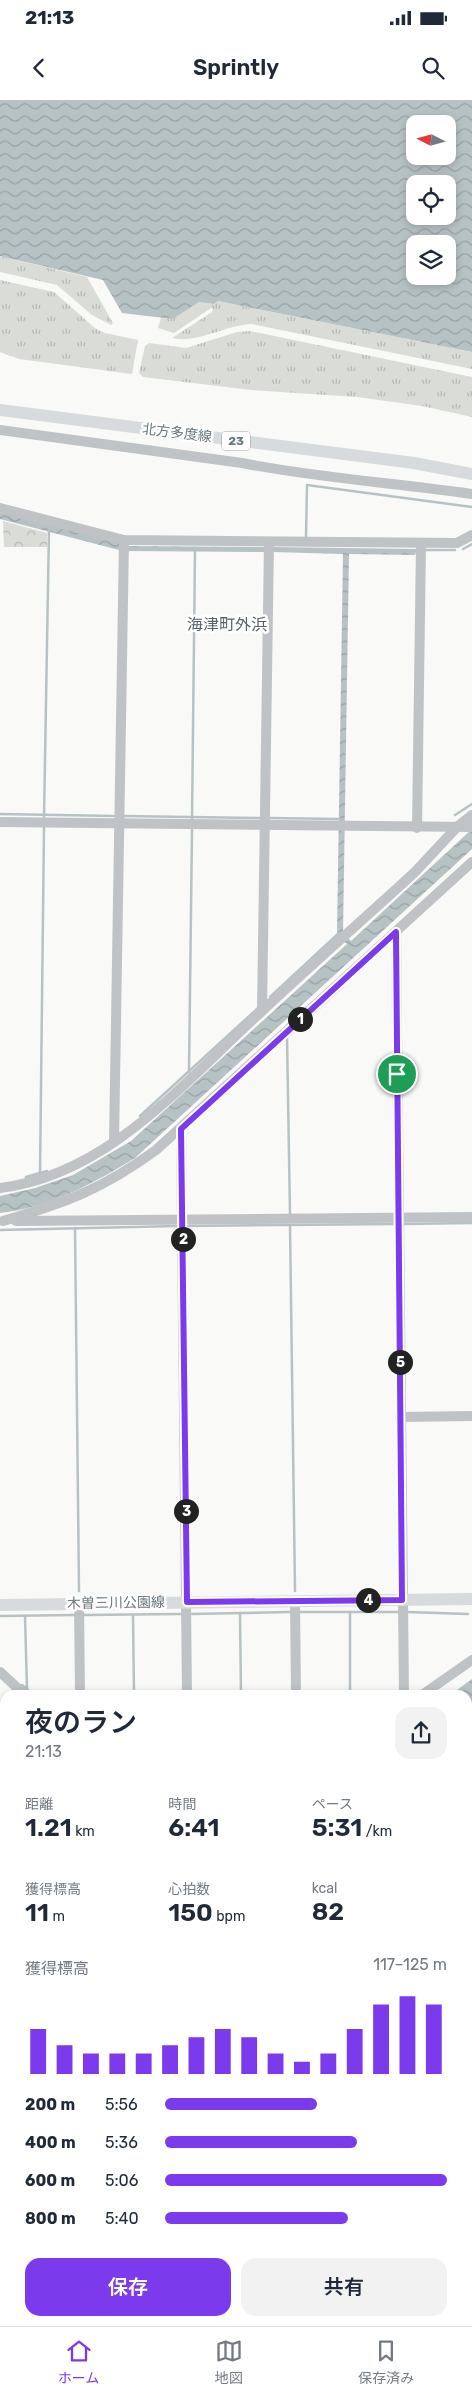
<!DOCTYPE html>
<html lang="ja">
<head>
<meta charset="utf-8">
<style>
	:root { --surface:#fff; --page:#f2f2f3; --text:#1f2937; --muted:#747a83; --line:#e0e1e3; --accent:#7c3aed }
	body { margin:0; font-family:Rubik,"Noto Sans JP",sans-serif; background:var(--page); color:var(--text); height:100vh; display:flex; flex-direction:column; font-size:19px; white-space:nowrap }
	* { box-sizing:border-box; margin:0 }
	p { font-size:16px; color:var(--muted) }
	.icon { flex:none; width:28px; height:28px; fill:none; stroke:currentColor; stroke-width:2; stroke-linecap:round; stroke-linejoin:round }
	.map { position:relative; flex:1; overflow:hidden }
	.sheet { position:absolute; left:0px; top:1590px; width:472px; height:636px; display:flex; flex-direction:column; background:var(--surface); border-radius:15px 15px 0 0; box-shadow:0 2px 8px #0003 }
	.sheet>* { flex:none }
	.needle { width:32px; rotate:276deg }
	.controls { position:absolute; left:406px; top:15px; display:grid; gap:10px }
	.controls a { display:grid; place-items:center; width:50px; height:50px; border-radius:10px; background:var(--surface); box-shadow:0 2px 8px #0003; font-size:25px }
	.pin { position:absolute; display:grid; place-items:center; width:42px; height:42px; color:#fff; margin:-21px; border:2px solid #fff; border-radius:50%; box-shadow:0 1px 5px #0007 }
	.km { position:absolute; width:25px; height:25px; margin:-12px; border-radius:50%; background:#222; color:#fff; font-size:14px; line-height:25px; text-align:center }
	.round { display:grid; place-items:center; flex:none; width:52px; height:52px; border-radius:15px; background:var(--page) }
	.headline { display:flex; align-items:center; justify-content:space-between; height:85px; padding:0 25px }
	h1 { font-size:28px; font-weight:600; line-height:38px }
	.metrics { display:grid; grid-template-columns:repeat(3,1fr); gap:8px; height:85px; padding:5px 25px }
	.metrics div { display:grid; align-content:center }
	.metrics b { font-size:25px; font-weight:600 }
	.metrics small { font-size:14px; font-weight:400 }
	.metrics p { font-size:14px }
	.chart { height:140px; padding:10px 25px }
	.chart p { display:flex; justify-content:space-between }
	.chart svg { width:100%; height:90px; margin-top:5px; stroke:var(--accent); stroke-width:6 }
	.primary-button { display:flex; gap:10px; margin-top:auto; padding:10px 25px }
	.primary-button a { flex:1; height:58px; border-radius:15px; background:var(--accent); color:#fff; font-size:20px; font-weight:600; line-height:58px; text-align:center }
	.primary-button a+a { background:var(--page); color:var(--text) }
	ul { padding:0 25px; list-style:none; font-size:16px }
	li { display:grid; grid-template-columns:80px 60px 1fr; align-items:center; height:38px }
	li i { height:12px; border-radius:6px; background:var(--accent) }
	.status { display:flex; justify-content:space-between; align-items:center; height:35px; padding:0 25px; background:var(--surface); direction:ltr }
	.status svg { height:14px; fill:currentColor }
	header { display:flex; justify-content:space-between; align-items:center; height:65px; padding:0 25px; background:var(--surface); font-size:22px; font-weight:600 }
	.tab-bar { display:flex; justify-content:space-around; align-items:center; height:70px; border-top:1px solid var(--line); background:var(--surface); font-size:14px; color:var(--muted) }
	.tab-bar a { display:grid; justify-items:center; gap:2px }
	.tab-bar .on { color:var(--accent) }
	.map>svg:first-child { display:block }
	.grass { fill:url(#grass-tufts) }
	.park { fill:url(#park-crowns) }
	.water { fill:url(#water-waves); fill-rule:evenodd }
	.lines { fill:none; stroke-linecap:round; stroke-linejoin:round }
	.stream { stroke:#b7c2c5; stroke-width:2.5 }
	.minor { stroke:#bfc3c6; stroke-width:10 }
	.major { stroke:#d7dbdd; stroke-width:12 }
	.route-casing { stroke:#fff; stroke-width:10 }
	.route { stroke:#7c3aed; stroke-width:6 }
	.labels { text-anchor:middle; dominant-baseline:central; stroke-width:5; stroke-linejoin:round; paint-order:stroke }
	.shield { fill:#fff; stroke:#95a0a5; stroke-width:1 }
	.shield-label { font-size:12px; font-weight:bold; fill:#67777e }
	.street-label { font-size:14px; fill:#67777e; stroke:#fff }
	.quarter-label { font-size:16px; fill:#59646a; stroke:#fff }
</style>
</head>
<body>
<div class="status"><b>21:13</b><svg viewBox="0 0 49 12"><path d="M0 12V9h3v3zM5 12V6h3v6zM10 12V3h3v9zM15 12V0h3v12zM26 1h20v11H26zM47 4h2v5h-2z"/></svg></div>
<header><svg class="icon" aria-label="back" viewBox="0 0 24 24"><path d="M15 5l-7 7 7 7"/></svg>Sprintly<svg class="icon" aria-label="search" viewBox="0 0 24 24"><circle cx="10" cy="10" r="6"/><path d="M15 15l6 6"/></svg></header>
<div class="map">
<svg width="472" height="2226" viewBox="0 0 472 2226">
	<defs>
		<pattern id="grass-tufts" width="24" height="20" patternUnits="userSpaceOnUse" patternTransform="scale(1.25)"><rect width="24" height="20" fill="#daddd7"/><path d="M3 7l-1-3M5 7V3M7 7l1-3M15 17l-1-3M17 17v-4M19 17l1-3" fill="none" stroke="#b5b8b4"/></pattern>
		<pattern id="park-crowns" width="20" height="18" patternUnits="userSpaceOnUse" patternTransform="scale(1.25)"><rect width="20" height="18" fill="#daddd7"/><path d="M2 6a3 3 0 1 1 6 0M12 15a3 3 0 1 1 6 0" fill="none" stroke="#b5b8b4"/></pattern>
		<pattern id="water-waves" width="16" height="10" patternUnits="userSpaceOnUse" patternTransform="scale(1.25)"><rect width="16" height="10" fill="#b7c2c5"/><path d="M0 5q4-4 8 0t8 0" fill="none" stroke="#99a2a5"/></pattern>
	</defs>
	<rect width="100%" height="100%" fill="#f9f9f7"/>
	<g class="grass">
		<polygon points="0,156 87,177 113,223 111,225 92,215 57,185 0,172"/>
		<polygon points="0,180 54,192 96,229 105,233 138,240 132,274 19,259 0,252"/>
		<path d="M218 201 472 252V269L251 224C225 225 198 244 172 238L212 212 213 209 211 208 174 233 158 228 161 218 173 219 199 202 214 204Z"/>
		<polygon points="250,231 472,277 472,317 422,306 357,297 251,290 143,277 139,273 145,246 149,243 186,248 237,232"/>
	</g>
	<polygon class="park" points="3,421 47,433 47,447 4,447"/>
	<g class="water">
		<path d="M0 0H472V252L218 201 214 204 199 202 173 219 122 213 103 180 0 156ZM415 24H448V56H415ZM415 84H448V116H415ZM415 144H448V176H415Z"/>
		<polygon points="0,411 119,443 119,450 0,419"/>
		<polygon points="127,446 265,447 266,452 125,451"/>
		<path d="M273 447 417 449 415 455 349 454 343 833 351 841 472 729V749L135 1058C94 1083 49 1108 0 1113V1096L35 1088 73 1075 131 1041 347 844 337 837V834L343 454 272 452Z"/>
		<polygon points="472,1579 472,1645 468,1652 468,1595 450,1595"/>
		<polygon points="0,1674 5,1691 5,1909 0,1899"/>
		<polygon points="468,2102 472,2104 472,2226 463,2221 468,2221"/>
	</g>
	<g class="lines">
		<g class="stream">
			<polyline points="306,437 307,385 472,407"/>
			<polyline points="463,449 472,444"/>
			<polyline points="425,450 455,450"/>
			<polyline points="0,714 114,716"/>
			<polyline points="455,715 472,704"/>
			<polyline points="123,716 261,718"/>
			<polyline points="44,718 49,429"/>
			<polyline points="269,718 340,719"/>
			<polyline points="192,720 195,450"/>
			<polyline points="270,897 339,833"/>
			<polyline points="189,972 192,730"/>
			<polyline points="140,1016 258,908"/>
			<polyline points="40,1074 44,728"/>
			<polyline points="26,1077 47,1071"/>
			<polyline points="290,1114 287,937 343,886"/>
			<polyline points="403,1124 472,1123"/>
			<polyline points="290,1125 295,1491"/>
			<polyline points="186,1126 395,1124"/>
			<polyline points="75,1128 79,1491"/>
			<polyline points="0,1130 178,1126"/>
			<polyline points="298,1512 398,1512"/>
			<polyline points="350,1512 350,1595"/>
			<polyline points="407,1512 468,1514"/>
			<polyline points="240,1513 241,1595"/>
			<polyline points="190,1514 290,1512"/>
			<polyline points="83,1515 181,1514"/>
			<polyline points="133,1515 134,1595"/>
			<polyline points="0,1516 74,1515"/>
			<polyline points="22,1585 27,1589 25,1516"/>
			<polyline points="27,1589 33,1595"/>
			<polyline points="468,1893 472,1893"/>
			<polyline points="0,1993 5,2007"/>
			<polyline points="468,2050 472,2052"/>
			<polyline points="0,2107 5,2105"/>
			<polyline points="247,2221 248,2226"/>
		</g>
		<g class="minor">
			<path d="M0 330 242 363C318 378 396 383 472 394"/>
			<polyline points="0,408 124,440 457,443 472,435"/>
			<polyline points="0,722 472,727"/>
			<polyline points="417,728 421,443"/>
			<polyline points="396,832 404,1595"/>
			<polyline points="262,911 269,443"/>
			<polyline points="181,1029 187,1595"/>
			<polyline points="114,1042 124,440"/>
			<path d="M0 1088C108 1075 184 982 260 913 311 865 364 819 415 772L457 727 472 715"/>
			<path d="M3 1121C65 1103 103 1089 156 1050L472 762"/>
			<polyline points="16,1121 472,1117"/>
			<polyline points="400,1317 472,1316"/>
			<polyline points="295,1501 296,1595"/>
			<polyline points="79,1504 80,1595"/>
			<polyline points="0,1572 25,1595"/>
			<polyline points="422,1595 472,1560"/>
			<polyline points="0,1648 5,1656"/>
			<polyline points="0,1758 5,1755"/>
			<polyline points="468,1900 472,1900"/>
			<polyline points="0,1921 5,1929"/>
			<polyline points="0,2112 5,2110"/>
			<polyline points="149,2221 151,2226"/>
			<polyline points="340,2221 342,2226"/>
			<polyline points="448,2221 456,2226"/>
		</g>
		<g class="major">
			<polyline points="0,310 414,363 472,374"/>
			<polyline points="0,1505 472,1499"/>
		</g>
	</g>
	<g class="lines">
		<defs>
			<polygon id="route" points="396,832 402,1500 187,1502 181,1029"/>
		</defs>
		<use href="#route" class="route-casing"/>
		<use href="#route" class="route"/>
	</g>
	<g class="labels">
		<rect class="shield" x="222" y="331.5" width="28" height="19" rx="4"/>
		<g class="shield-label">
			<text x="236" y="341">23</text>
		</g>
		<g class="street-label">
			<text transform="translate(177 333) rotate(7)">北方多度線</text>
			<text transform="translate(116 1503) rotate(-1)">木曽三川公園線</text>
		</g>
		<g class="quarter-label">
			<text x="227" y="524">海津町外浜</text>
		</g>
	</g>
</svg>
<div class="controls">
<a><svg class="needle" viewBox="-14 -14 28 28"><path d="M0-13l5 13h-10z" fill="#e53935"/><path d="M0 13l5-13h-10z" fill="#747a83"/></svg></a>
<a><svg class="icon" aria-label="locate" viewBox="0 0 24 24"><circle cx="12" cy="12" r="6"/><path d="M12 2v4M12 18v4M2 12h4M18 12h4"/></svg></a>
<a><svg class="icon" aria-label="layers" viewBox="0 0 24 24"><path d="M12 4l9 5-9 5-9-5zM3 14l9 5 9-5"/></svg></a>
</div>
<div class="pin" style="left:397px;top:974px;background:#1e9e55"><svg class="icon" aria-label="arrive" viewBox="0 0 24 24"><path d="M6 21V4h12l-3 4 3 4H6"/></svg></div>
<b class="km" style="left:300px;top:919px">1</b>
<b class="km" style="left:183px;top:1139px">2</b>
<b class="km" style="left:186px;top:1411px">3</b>
<b class="km" style="left:368px;top:1500px">4</b>
<b class="km" style="left:400px;top:1262px">5</b>
<section class="sheet">
<div class="headline"><div><h1>夜のラン</h1><p>21:13</p></div><a class="round"><svg class="icon" aria-label="share" viewBox="0 0 24 24"><path d="M12 15V3M7 8l5-5 5 5M5 13v7h14v-7"/></svg></a></div>
<div class="metrics">
<div><p>距離</p><b>1.21<small> km</small></b></div>
<div><p>時間</p><b>6:41</b></div>
<div><p>ペース</p><b>5:31<small> /km</small></b></div>
</div>
<div class="metrics">
<div><p>獲得標高</p><b>11<small> m</small></b></div>
<div><p>心拍数</p><b>150<small> bpm</small></b></div>
<div><p>kcal</p><b>82</b></div>
</div>
<div class="chart"><p><span>獲得標高</span>117–125 m</p>
<svg viewBox="0 0 160 44" preserveAspectRatio="none"><path d="M5 44V22M15 44V30M25 44V34M35 44V34M45 44V34M55 44V30M65 44V26M75 44V22M85 44V26M95 44V34M105 44V38M115 44V34M125 44V22M135 44V10M145 44V6M155 44V10"/></svg>
</div>
<ul>
<li><b>200 m</b>5:56<i style="width:54%"></i></li>
<li><b>400 m</b>5:36<i style="width:68%"></i></li>
<li><b>600 m</b>5:06<i style="width:100%"></i></li>
<li><b>800 m</b>5:40<i style="width:65%"></i></li>
</ul>
<div class="primary-button"><a>保存</a><a>共有</a></div>
</section>
</div>
<nav class="tab-bar">
<a class="on"><svg class="icon" aria-label="home" viewBox="0 0 24 24"><path d="M3 11l9-7 9 7M6 9v11h12V9"/></svg>ホーム</a>
<a><svg class="icon" aria-label="map" viewBox="0 0 24 24"><path d="M3 6l6-2 6 2 6-2v14l-6 2-6-2-6 2zM9 4v14M15 6v14"/></svg>地図</a>
<a><svg class="icon" aria-label="saved" viewBox="0 0 24 24"><path d="M7 4h10v16l-5-4-5 4z"/></svg>保存済み</a>
</nav>
</body>
</html>
